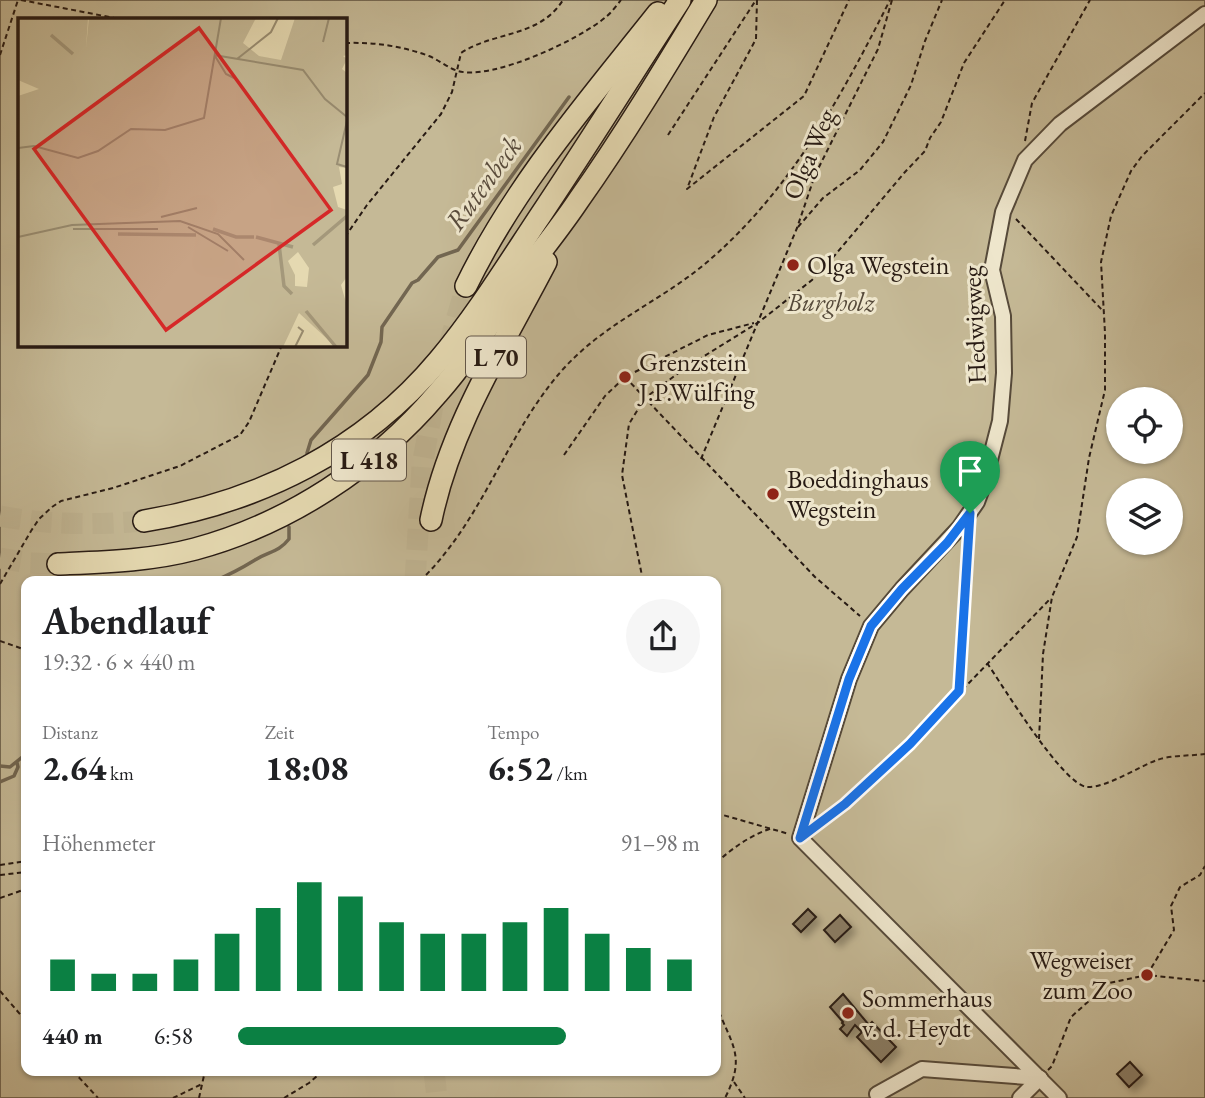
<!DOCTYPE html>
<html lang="de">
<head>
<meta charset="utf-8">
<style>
	:root { --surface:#fff; --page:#f6f6f6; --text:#202124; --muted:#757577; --accent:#0b8043 }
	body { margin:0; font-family:"EB Garamond",serif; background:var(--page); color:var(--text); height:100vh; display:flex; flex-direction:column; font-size:26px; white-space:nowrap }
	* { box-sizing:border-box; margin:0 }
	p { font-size:23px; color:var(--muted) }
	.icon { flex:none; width:38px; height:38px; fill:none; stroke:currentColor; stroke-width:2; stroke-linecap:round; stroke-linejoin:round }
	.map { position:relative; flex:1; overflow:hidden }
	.panel { position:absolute; left:21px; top:576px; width:700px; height:500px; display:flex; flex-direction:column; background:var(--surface); border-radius:14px; box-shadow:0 2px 5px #0004 }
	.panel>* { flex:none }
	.tools { position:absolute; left:1106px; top:387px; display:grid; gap:14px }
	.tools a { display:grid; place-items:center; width:77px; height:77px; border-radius:50%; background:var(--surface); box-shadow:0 2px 5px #0004; font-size:35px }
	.pin { position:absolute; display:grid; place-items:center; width:60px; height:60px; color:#fff; margin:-72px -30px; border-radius:50% 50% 50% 0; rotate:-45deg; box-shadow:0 0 7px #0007 }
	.pin .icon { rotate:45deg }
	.round { display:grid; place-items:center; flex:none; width:74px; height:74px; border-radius:37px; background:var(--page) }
	.headline { display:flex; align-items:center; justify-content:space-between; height:119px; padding:0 21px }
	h1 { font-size:38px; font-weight:700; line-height:52px }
	.figures { display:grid; grid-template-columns:repeat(3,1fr); gap:10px; height:119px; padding:7px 21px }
	.figures div { display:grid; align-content:center }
	.figures b { font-size:35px; font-weight:700 }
	.figures small { font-size:19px; font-weight:400 }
	.figures p { font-size:19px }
	.chart { height:196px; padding:14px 21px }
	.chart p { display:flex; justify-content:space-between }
	.chart svg { width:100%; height:126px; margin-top:7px; stroke:var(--accent); stroke-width:6 }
	ul { padding:0 21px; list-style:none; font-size:23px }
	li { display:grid; grid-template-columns:112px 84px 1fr; align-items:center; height:52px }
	li i { height:18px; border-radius:9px; background:var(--accent) }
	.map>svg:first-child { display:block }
	.green { fill:#c5b996; stroke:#766a54; stroke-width:2; fill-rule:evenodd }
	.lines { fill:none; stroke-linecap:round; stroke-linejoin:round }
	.stream { stroke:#726651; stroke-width:3.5 }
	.building { fill:#8a7d65; stroke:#271a13; stroke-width:2; filter:url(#shadow) }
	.highway-tunnel { stroke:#bfb391; stroke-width:21; stroke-dasharray:21 10; stroke-linecap:butt }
	.minor-casing { stroke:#564a3a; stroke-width:18 }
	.highway-casing { stroke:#271a13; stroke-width:24 }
	.path { stroke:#271a13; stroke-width:2; stroke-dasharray:5 3.5; stroke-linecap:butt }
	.minor { stroke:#eee6cc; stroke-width:14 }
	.highway { stroke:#e5d9b1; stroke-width:21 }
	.route-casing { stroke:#fff; stroke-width:14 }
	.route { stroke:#1a73e8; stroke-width:9 }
	.poi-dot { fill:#8f2418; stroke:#eee6cc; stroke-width:2.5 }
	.labels { text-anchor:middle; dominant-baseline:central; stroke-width:6; stroke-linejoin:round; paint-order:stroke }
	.shield { fill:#eee6cc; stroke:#63574a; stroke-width:2 }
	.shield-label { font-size:24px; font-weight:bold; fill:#271a13 }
	.street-label { font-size:26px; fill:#271a13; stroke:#eee6cc }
	.poi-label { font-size:26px; fill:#271a13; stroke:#eee6cc; text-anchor:start }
	.park-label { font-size:26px; font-style:italic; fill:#564a3a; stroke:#eee6cc }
	.water-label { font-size:28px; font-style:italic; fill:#594c3d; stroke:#eee6cc }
	.inset-river { fill:none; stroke:#a4987b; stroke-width:3.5 }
	.inset-road { fill:none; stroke:#998d72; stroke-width:2 }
	.view { fill:#d62828; fill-opacity:0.15; stroke:#d62828; stroke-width:3.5 }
	.inset-edge { fill:none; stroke:#271a13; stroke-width:3.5 }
</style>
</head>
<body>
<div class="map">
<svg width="1205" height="1098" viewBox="0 0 1205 1098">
	<defs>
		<filter id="shadow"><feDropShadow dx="5" dy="5" stdDeviation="3.5" flood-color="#0004"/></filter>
	</defs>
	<rect width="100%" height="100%" fill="#e5d9b1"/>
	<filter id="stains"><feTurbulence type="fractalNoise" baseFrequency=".00286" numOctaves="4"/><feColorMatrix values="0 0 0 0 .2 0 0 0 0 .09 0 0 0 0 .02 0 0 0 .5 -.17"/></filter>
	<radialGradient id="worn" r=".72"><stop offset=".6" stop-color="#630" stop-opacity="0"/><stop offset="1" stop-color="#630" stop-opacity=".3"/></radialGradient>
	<path class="green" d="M0 0H1205V1098H0ZM19 19H345V345H19ZM1118 399H1171V452H1118ZM1118 490H1171V542H1118ZM26 581H716V1071H26Z"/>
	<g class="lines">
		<g class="stream">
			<polyline points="307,453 311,440 368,375 381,342 382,327 412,283 418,280 438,257 458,250 569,97"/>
			<path d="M214 581C229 575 242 568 255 560 269 551 278 553 289 539V527"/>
			<polyline points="0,766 10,767 26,754"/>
			<polyline points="0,782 14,776 18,767 17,763"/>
		</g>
	</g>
	<g class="building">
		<polygon points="808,909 816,917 801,932 793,924"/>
		<polygon points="840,915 851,927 835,942 824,930"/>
		<polygon points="843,994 869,1025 862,1032 855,1025 847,1036 840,1029 844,1025 842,1023 843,1022 830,1007"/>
		<polygon points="872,1022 896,1047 881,1062 857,1037"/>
		<polygon points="1130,1062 1142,1075 1129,1087 1117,1074"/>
	</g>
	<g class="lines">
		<g class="highway-tunnel">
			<polyline points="448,348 466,286"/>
			<path d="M0 516C48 525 95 525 144 521"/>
			<polyline points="0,558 29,563 58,564"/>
			<polyline points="415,581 422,466 436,389"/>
			<polyline points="434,1071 437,1098"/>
		</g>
		<defs>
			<g id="minor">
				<polyline points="877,1094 922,1069 1040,1078"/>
				<polyline points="1020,1098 1040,1078"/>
				<polyline points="1059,1098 800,838 849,679 871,626 902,589 959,528 977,502 984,483 1000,421 1004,373 1003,316 992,270 1003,212 1025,160 1060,124 1205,14"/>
			</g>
			<g id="highway">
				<path d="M466 286C515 185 589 100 658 13"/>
				<path d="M431 520C450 427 503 345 546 262"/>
				<path d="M144 521C259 502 363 451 439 360 475 317 505 269 536 222 585 149 632 74 680 0"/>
				<path d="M58 564C104 562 150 561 195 549 288 524 375 467 437 394 469 358 494 317 521 278 540 252 560 228 578 201 624 136 665 68 706 0"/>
			</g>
		</defs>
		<use href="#minor" class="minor-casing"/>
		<use href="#highway" class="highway-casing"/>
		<g class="path">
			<polyline points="21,0 120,19"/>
			<polyline points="757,0 756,39 714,117 687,189 804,96 849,0"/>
			<path d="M345 43C374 42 402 46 429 56 439 60 448 68 458 71 492 81 581 39 607 16 612 12 617 5 621 0"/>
			<polyline points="0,55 18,0"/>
			<polyline points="668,135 756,0"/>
			<polyline points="1025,141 1032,103 1090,0"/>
			<polyline points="1016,219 1104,312"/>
			<polyline points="798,227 823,198 860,170 883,142 911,85 925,41 942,0"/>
			<path d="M345 237 367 205 441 114 452 92 461 53C494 31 539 38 563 0"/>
			<polyline points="625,377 815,577 860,616"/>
			<polyline points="564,455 605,396 625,377 708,335 754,323"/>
			<polyline points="701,459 797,228 815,175 878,49 892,0"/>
			<path d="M420 581C483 520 504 439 558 375 601 324 657 304 706 263 790 192 841 97 890 0"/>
			<polyline points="643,581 622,475 629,424 645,398 685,368 759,322 812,280 830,261 905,172 925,151 930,138 941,122 964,63 1005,0"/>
			<polyline points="0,584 31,531 39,519 52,507 61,501 113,488 180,466 240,435 249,422 282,345"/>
			<polyline points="0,641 26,650"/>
			<path d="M987 663C1003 686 1063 785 1087 787 1106 788 1138 767 1157 760 1171 755 1190 756 1205 754"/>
			<polyline points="959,689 968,538"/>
			<polyline points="1039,739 1043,654 1052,597 1077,537 1089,458 1105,390 1105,333 1101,262 1111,216 1131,171 1142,156 1205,93"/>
			<polyline points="716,813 789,834"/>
			<polyline points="820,823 845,804 910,744 1051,598"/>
			<path d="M716 863C734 847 749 836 772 828"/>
			<polyline points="0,865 26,861"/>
			<polyline points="716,874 717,863"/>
			<polyline points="0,875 26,872"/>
			<polyline points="0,898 26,889"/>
			<polyline points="1147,975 1174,930 1171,906 1180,887 1200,875 1205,866"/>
			<polyline points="0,991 26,1021"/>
			<path d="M716 1004C731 1045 747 1055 725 1098"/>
			<polyline points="1048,1070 1052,1066 1071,1017 1109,983 1147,975 1205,981"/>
			<polyline points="73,1071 98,1098"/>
			<polyline points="734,1082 745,1098"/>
			<polyline points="173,1098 202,1084"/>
			<polyline points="199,1098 205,1071"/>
			<polyline points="284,1098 309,1083 323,1071"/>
		</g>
		<use href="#minor" class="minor"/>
		<use href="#highway" class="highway"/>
	</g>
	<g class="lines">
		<defs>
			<polygon id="route" points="970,513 959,691 910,744 845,804 800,838 849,679 871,626 902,589 947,543"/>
		</defs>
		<use href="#route" class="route-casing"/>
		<use href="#route" class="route"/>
	</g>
	<g class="poi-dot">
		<circle cx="793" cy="265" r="7"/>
		<circle cx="625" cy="377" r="7"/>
		<circle cx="773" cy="494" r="7"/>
		<circle cx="1147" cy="975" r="7"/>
		<circle cx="848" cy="1013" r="7"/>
	</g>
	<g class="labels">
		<g class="shield">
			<rect x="466" y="336.5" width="60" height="41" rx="5"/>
			<rect x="332" y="439.5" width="74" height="41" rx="5"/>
		</g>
		<g class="shield-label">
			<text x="496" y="357">L 70</text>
			<text x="369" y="460">L 418</text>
		</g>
		<g class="street-label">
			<text transform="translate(809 154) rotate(-67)">Olga Weg</text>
			<text transform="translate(974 325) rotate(-93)">Hedwigweg</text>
		</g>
		<g class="poi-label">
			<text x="807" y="265">Olga Wegstein</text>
			<text x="639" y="362">Grenzstein<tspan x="639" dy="30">J.P.Wülfing</tspan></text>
			<text x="787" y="479">Boeddinghaus<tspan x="787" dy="30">Wegstein</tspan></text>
			<text x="1133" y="960" text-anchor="end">Wegweiser<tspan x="1133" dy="30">zum Zoo</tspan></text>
			<text x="862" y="998">Sommerhaus<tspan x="862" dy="30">v. d. Heydt</tspan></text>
		</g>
		<g class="park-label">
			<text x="831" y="302">Burgholz</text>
		</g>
		<g class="water-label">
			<text transform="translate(483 183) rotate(-54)">Rutenbeck</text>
		</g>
	</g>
	<g transform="translate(18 18)">
		<rect width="329" height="329" fill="#e5d9b1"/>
		<path d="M0 0H70L68 30 71 0H238L225 25 241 38 263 42 277 0H329V37L325 38 329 41 324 51 329 55V150L321 149 324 166 315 169 320 189 329 192 328 260 323 267 329 288V329H318L281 295 265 329H0V78L21 71 0 62ZM280 234 291 250 289 269 277 268V257L270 243Z" fill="#c5b996" fill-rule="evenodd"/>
		<path class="inset-river" d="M33 17 55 36M195 211 218 219H236M100 216 178 217M238 219 275 229M261 226 266 268 274 276M295 227 329 198M288 293 318 329"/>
		<path class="inset-road" d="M305 24 311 0M196 37 285 52 307 81 329 99M197 38 208 56 216 60M219 41 253 14 260 0M329 103 319 146 329 149M0 130 16 128 60 140 80 133 113 111 147 112 186 100 203 0M143 199 179 190M170 209 210 233M55 211H140M0 219 54 207 162 203 200 216 226 242M277 329 285 313 280 309"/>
		<path class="view" d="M181 10 313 192 148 312 16 131Z"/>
		<rect width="329" height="329" class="inset-edge"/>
	</g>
	<rect width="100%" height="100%" filter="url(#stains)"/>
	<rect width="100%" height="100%" fill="url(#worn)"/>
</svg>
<div class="tools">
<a><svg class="icon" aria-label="locate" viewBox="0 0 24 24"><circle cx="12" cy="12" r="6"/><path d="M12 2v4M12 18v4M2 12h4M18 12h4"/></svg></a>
<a><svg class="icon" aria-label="layers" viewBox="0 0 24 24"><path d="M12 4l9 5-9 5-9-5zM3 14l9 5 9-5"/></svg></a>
</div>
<div class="pin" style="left:970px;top:513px;background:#1e9e55"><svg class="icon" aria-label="arrive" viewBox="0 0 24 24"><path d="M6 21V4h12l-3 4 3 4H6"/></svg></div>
<section class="panel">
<div class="headline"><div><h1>Abendlauf</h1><p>19:32 · 6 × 440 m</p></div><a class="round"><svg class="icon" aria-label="share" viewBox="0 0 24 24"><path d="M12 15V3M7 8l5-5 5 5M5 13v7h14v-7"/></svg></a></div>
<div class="figures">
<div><p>Distanz</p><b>2.64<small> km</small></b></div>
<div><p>Zeit</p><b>18:08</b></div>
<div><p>Tempo</p><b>6:52<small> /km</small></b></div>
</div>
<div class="chart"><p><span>Höhenmeter</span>91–98 m</p>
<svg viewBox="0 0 160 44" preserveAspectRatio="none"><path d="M5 44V33M15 44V38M25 44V38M35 44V33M45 44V24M55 44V15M65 44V6M75 44V11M85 44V20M95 44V24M105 44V24M115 44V20M125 44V15M135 44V24M145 44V29M155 44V33"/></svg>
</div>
<ul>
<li><b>440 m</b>6:58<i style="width:71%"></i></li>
</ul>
</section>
</div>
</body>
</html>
